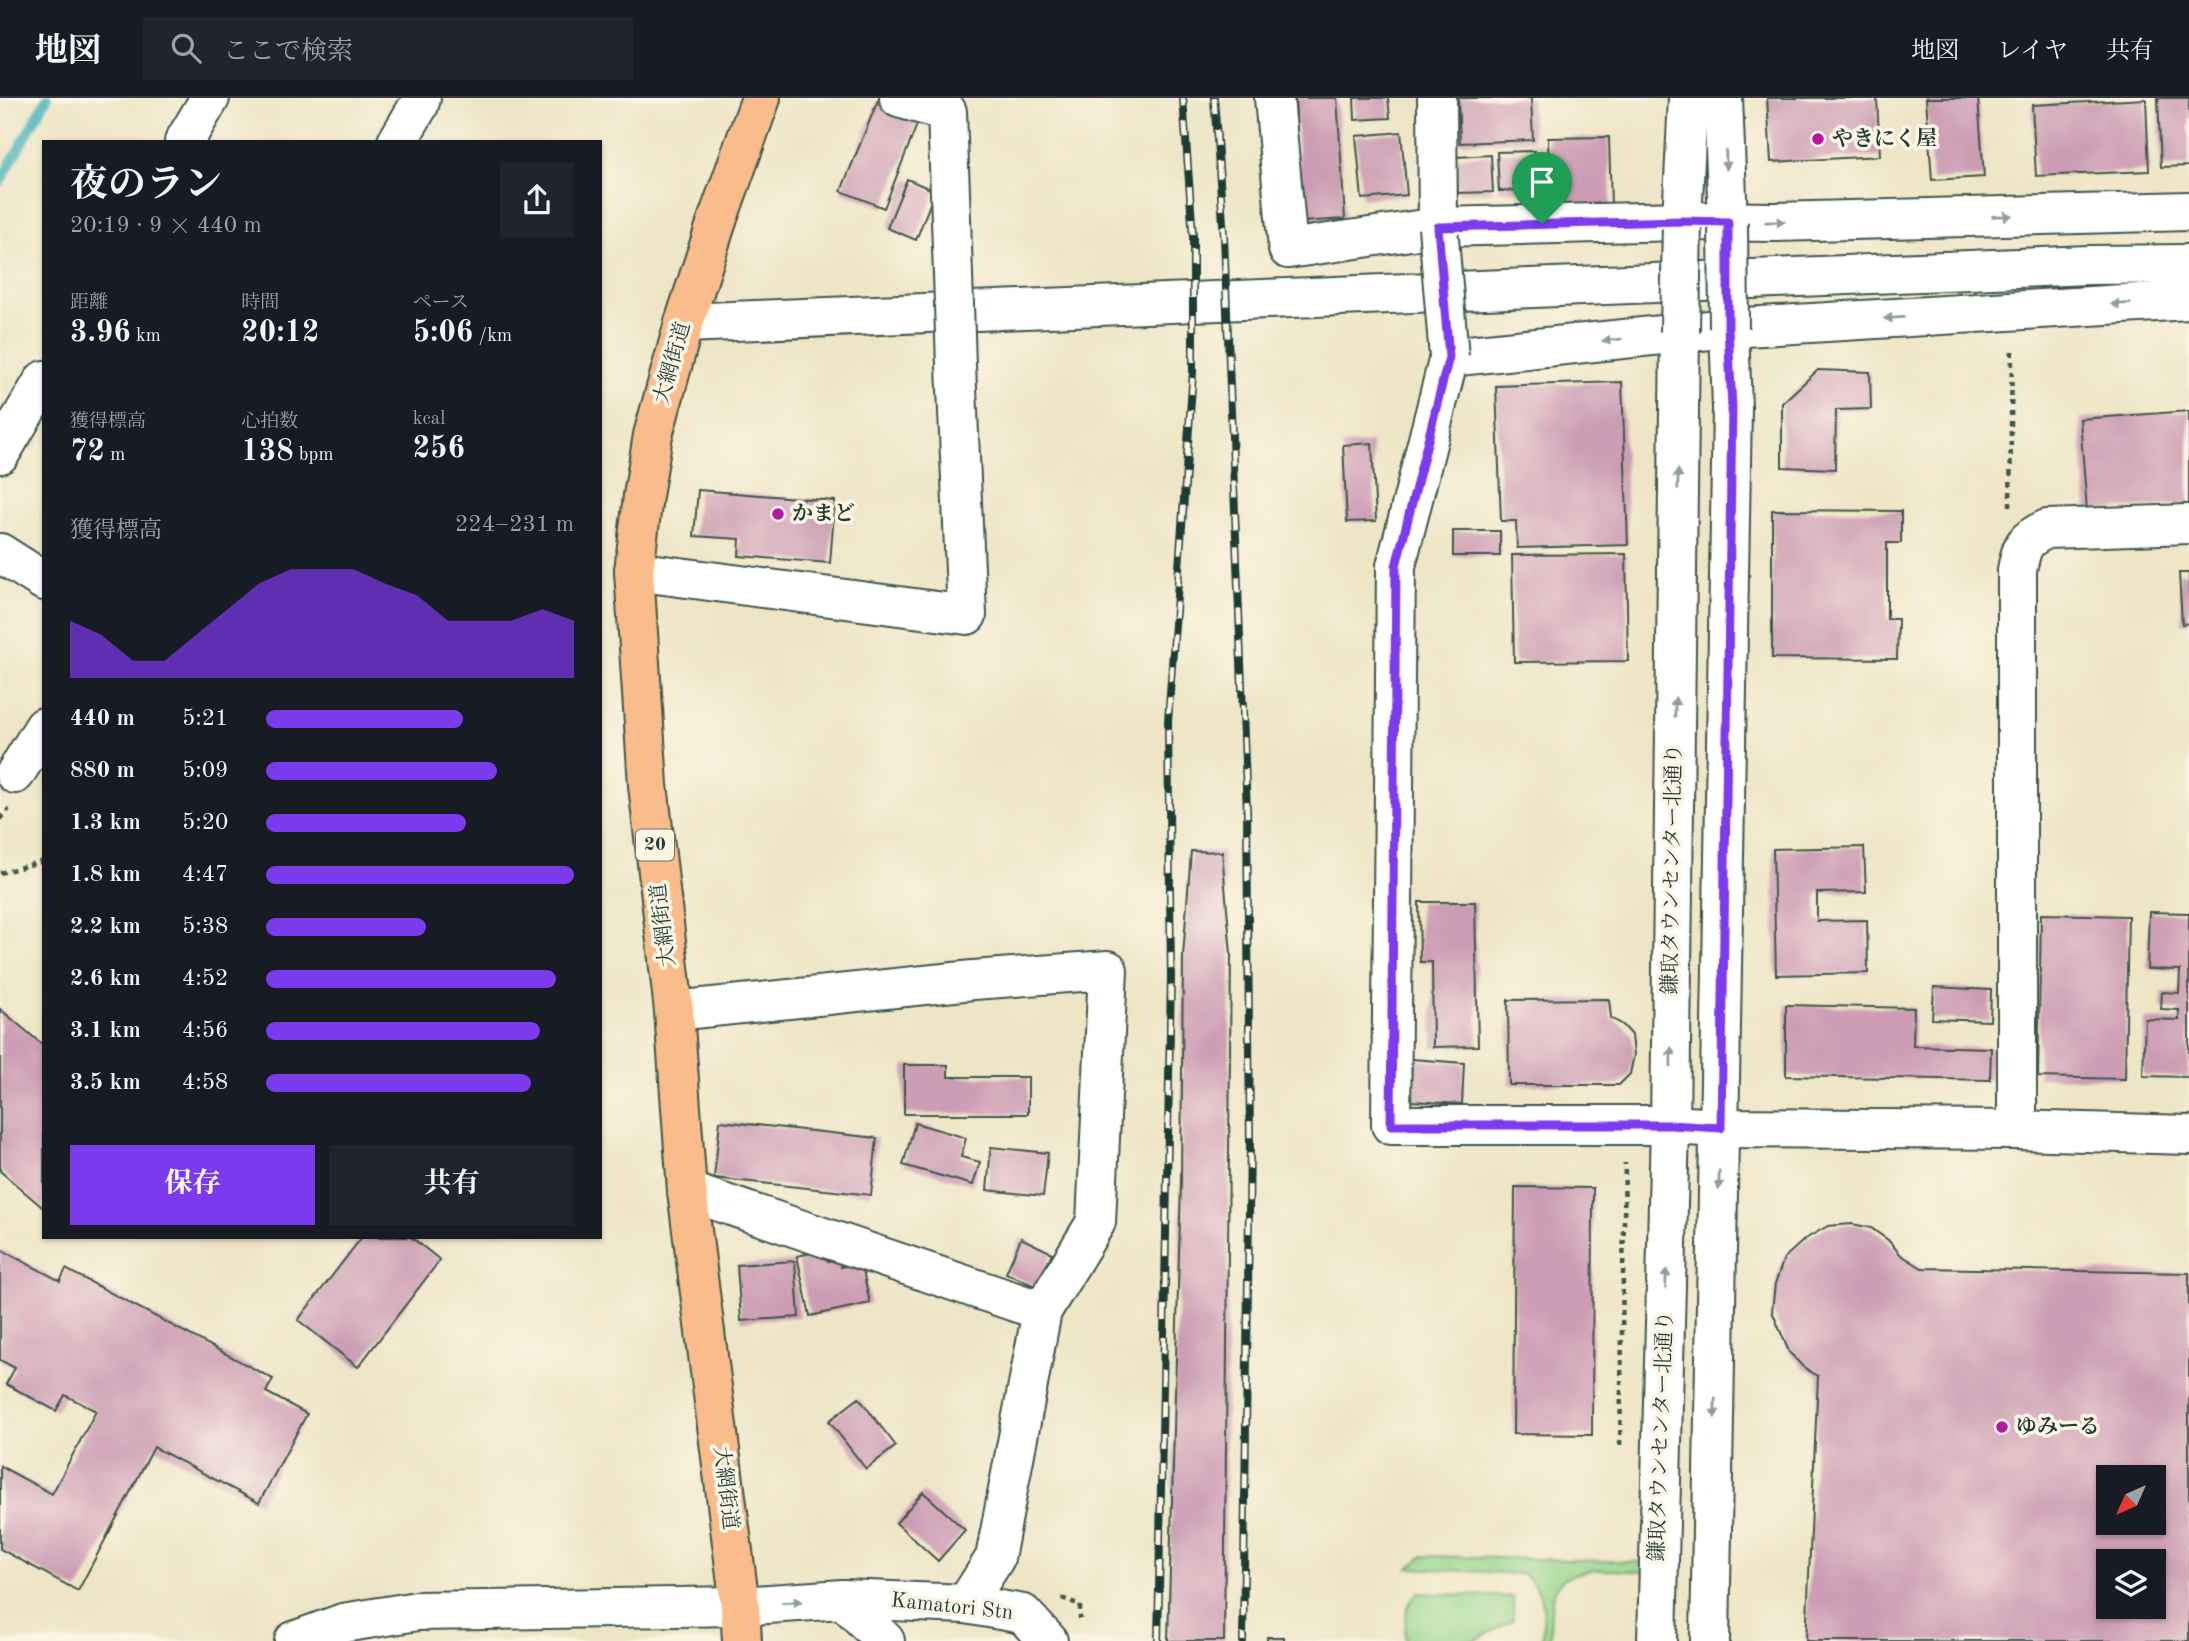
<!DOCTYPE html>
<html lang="ja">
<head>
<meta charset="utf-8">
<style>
	:root { --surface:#171b24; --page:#20242c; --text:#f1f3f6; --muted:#9ea1a6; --line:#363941; --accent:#7c3aed }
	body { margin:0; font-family:"Old Standard TT","Noto Serif JP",serif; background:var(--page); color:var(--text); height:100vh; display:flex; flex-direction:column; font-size:26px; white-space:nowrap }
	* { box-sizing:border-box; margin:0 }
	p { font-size:23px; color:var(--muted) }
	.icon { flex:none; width:38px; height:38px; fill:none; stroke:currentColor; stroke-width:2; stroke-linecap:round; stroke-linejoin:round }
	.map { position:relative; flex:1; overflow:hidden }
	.drawer { position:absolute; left:42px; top:42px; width:560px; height:1099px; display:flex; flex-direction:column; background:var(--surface); border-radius:0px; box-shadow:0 2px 5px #0004 }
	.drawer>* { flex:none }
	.needle { width:46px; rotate:225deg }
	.buttons { position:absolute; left:2096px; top:1367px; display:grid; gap:14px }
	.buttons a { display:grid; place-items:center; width:70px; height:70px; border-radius:0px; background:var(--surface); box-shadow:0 2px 5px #0004; font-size:35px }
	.pin { position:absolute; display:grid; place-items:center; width:60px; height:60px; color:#fff; margin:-72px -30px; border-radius:50% 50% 50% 0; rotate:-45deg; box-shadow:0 0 7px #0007 }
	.pin .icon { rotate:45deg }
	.round { display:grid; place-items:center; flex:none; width:74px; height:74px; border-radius:0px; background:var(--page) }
	.head { display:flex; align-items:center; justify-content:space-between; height:119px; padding:0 28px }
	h1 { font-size:38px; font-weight:700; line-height:52px }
	.stats { display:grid; grid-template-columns:repeat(3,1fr); gap:10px; height:119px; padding:7px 28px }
	.stats div { display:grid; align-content:center }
	.stats b { font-size:30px; font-weight:700 }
	.stats small { font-size:19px; font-weight:400 }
	.stats p { font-size:19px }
	.chart { height:196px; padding:14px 28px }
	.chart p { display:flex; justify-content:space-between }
	.chart svg { width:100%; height:126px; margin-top:7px; fill:var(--accent); opacity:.7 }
	.action { display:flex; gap:14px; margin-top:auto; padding:14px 28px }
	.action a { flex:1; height:80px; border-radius:0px; background:var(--accent); color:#fff; font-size:28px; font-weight:700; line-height:80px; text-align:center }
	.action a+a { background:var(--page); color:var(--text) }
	ul { padding:0 28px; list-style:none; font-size:23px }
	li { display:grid; grid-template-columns:112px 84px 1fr; align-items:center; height:52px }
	li i { height:18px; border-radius:9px; background:var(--accent) }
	header { display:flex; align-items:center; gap:42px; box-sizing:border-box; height:98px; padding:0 35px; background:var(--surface); border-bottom:2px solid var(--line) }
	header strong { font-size:33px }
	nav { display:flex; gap:38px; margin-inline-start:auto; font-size:24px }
	.search { width:490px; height:63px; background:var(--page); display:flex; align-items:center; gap:18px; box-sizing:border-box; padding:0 24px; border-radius:0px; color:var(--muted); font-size:26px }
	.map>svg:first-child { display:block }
	.green { fill:#94d58c; stroke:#5a8960; stroke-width:2 }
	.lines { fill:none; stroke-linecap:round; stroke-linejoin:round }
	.stream { stroke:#44b4ba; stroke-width:10 }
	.building { fill:#cc9db4; fill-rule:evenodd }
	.minor-casing { stroke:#3e564a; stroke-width:42 }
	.major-casing { stroke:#3e564a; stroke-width:42 }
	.path { stroke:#3e564a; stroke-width:4.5; stroke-dasharray:5 5; stroke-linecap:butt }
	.minor { stroke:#fff; stroke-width:38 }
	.major { stroke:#f9bc8a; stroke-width:38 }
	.rail-casing { stroke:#1f3d34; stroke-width:8 }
	.rail { stroke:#fcf5e5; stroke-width:5; stroke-dasharray:16; stroke-linecap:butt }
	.minor-bridge-casing { stroke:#3e564a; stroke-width:42; stroke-linecap:butt }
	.minor-bridge { stroke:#fff; stroke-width:38 }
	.oneway { fill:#8f9e9a }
	.route-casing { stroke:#fff; stroke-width:14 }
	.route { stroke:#7c3aed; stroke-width:9 }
	.poi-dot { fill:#b5179e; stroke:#fcf5e5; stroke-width:2.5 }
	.labels { text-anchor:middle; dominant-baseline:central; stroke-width:7; stroke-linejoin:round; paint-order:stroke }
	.shield { fill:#fcf5e5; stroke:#617469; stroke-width:2 }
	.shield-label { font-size:19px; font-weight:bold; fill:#1f3d34 }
	.poi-label { font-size:21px; font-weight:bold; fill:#1f3d34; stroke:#fcf5e5; text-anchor:start }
	.street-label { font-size:21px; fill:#1f3d34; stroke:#fcf5e5 }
</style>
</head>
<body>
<header>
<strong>地図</strong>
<div class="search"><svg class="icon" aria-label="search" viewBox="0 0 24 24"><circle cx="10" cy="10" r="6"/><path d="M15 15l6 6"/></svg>ここで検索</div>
<nav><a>地図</a><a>レイヤ</a><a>共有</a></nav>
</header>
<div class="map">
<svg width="2189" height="1543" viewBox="0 0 2189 1543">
	<rect width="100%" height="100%" fill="#fcf5e5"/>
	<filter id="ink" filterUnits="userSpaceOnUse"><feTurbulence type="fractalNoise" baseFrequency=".0143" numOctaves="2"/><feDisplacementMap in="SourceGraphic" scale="14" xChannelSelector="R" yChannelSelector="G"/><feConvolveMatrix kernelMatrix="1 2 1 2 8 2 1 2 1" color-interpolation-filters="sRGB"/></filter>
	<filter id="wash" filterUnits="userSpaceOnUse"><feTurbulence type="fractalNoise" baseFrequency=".00686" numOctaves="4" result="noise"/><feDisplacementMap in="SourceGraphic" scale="28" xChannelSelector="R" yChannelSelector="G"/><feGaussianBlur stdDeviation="1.57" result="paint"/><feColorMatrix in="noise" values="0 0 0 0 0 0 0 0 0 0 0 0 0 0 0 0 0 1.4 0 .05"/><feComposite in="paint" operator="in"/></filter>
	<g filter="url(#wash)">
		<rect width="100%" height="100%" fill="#eee5c6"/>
		<g class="green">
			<path d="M1423 1458 1644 1464V1474C1618 1473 1566 1464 1554 1494 1549 1505 1551 1530 1550 1543H1542C1544 1513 1548 1498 1524 1476L1409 1470Z"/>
			<path d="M1418 1495 1513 1499V1522L1474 1543H1405C1406 1525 1403 1507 1418 1495Z"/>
		</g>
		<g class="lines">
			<polyline class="stream" points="0,84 47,0"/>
		</g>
		<g id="blocks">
			<g class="building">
				<polygon points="1295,0 1337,0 1345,121 1302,124"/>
				<polygon points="1354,0 1388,0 1390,20 1355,22"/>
				<polygon points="1458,0 1531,0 1533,42 1460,45"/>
				<polygon points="1767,0 1877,0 1880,58 1771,64"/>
				<polygon points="1926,0 1978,0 1984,79 1932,82"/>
				<polygon points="2158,0 2189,0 2189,68 2161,69"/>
				<polygon points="2146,1 2149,73 2036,78 2032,7"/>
				<polygon points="878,2 920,19 884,110 841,93"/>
				<polygon points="1401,34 1407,97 1362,101 1356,38"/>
				<polygon points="1609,39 1611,108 1550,110 1548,40"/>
				<polygon points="1535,53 1536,92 1499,93 1497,54"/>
				<polygon points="1491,57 1493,94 1458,95 1456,59"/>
				<polygon points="907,81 935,93 916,142 887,130"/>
				<polygon points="1818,272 1870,274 1871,311 1836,312 1835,371 1782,369 1782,305"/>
				<polygon points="1622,284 1628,447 1517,450 1516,423 1501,423 1496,288"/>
				<polygon points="2189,313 2189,406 2087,413 2080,321"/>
				<polygon points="1372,345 1376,423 1347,424 1343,347"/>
				<polygon points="698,392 835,403 830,465 739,458 740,441 694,438"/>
				<polygon points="1772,412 1901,413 1901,445 1887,445 1887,521 1898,521 1897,561 1772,560"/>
				<rect x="1453" y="433" width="47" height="25"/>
				<polygon points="1626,456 1628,563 1514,564 1512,457"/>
				<polygon points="2179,475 2189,475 2189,525 2182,526"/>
				<polygon points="1864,749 1866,794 1817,795 1817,823 1867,822 1868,875 1776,877 1773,751"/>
				<polygon points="1191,753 1222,754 1231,856 1224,1543 1168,1543 1181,1084 1183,858"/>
				<polygon points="1419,804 1475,804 1478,948 1433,949 1432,864 1420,864"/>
				<polygon points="2149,814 2189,815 2189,979 2143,978 2145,921 2179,922 2179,912 2161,911 2162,894 2179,895 2180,872 2147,871"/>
				<polygon points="2041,816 2128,818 2125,981 2038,979"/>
				<polygon points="1934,889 1991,892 1990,923 1932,921"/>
				<polygon points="1609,901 1611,920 1623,927 1632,937 1634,957 1630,976 1619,987 1509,987 1508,902"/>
				<polygon points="1786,907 1914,910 1913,948 1991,950 1990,982 1786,978"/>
				<polygon points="0,911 44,948 44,1107 42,1109 0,1073"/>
				<polygon points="1412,961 1464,965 1462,1006 1410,1003"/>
				<polygon points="904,967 948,967 948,979 1028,979 1028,1016 904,1016"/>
				<polygon points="720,1023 877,1040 871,1097 714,1080"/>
				<polygon points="915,1025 966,1040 961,1059 980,1064 973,1087 903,1067"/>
				<polygon points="991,1049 1048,1055 1043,1098 987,1092"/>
				<polygon points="1515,1089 1593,1090 1592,1337 1513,1336"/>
				<path d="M1852 1126 1871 1130 1888 1142 1901 1157 1922 1170 2189 1175V1543H1806L1818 1278 1803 1269 1789 1254 1772 1213 1775 1186 1784 1160 1805 1141 1828 1128ZM2109 1379H2154V1424H2109ZM2109 1463H2154V1508H2109Z"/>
				<polygon points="362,1139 411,1139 440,1162 358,1269 298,1222"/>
				<polygon points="1021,1140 1052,1155 1037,1189 1006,1175"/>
				<polygon points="0,1151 60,1183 66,1171 273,1281 266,1294 307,1316 259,1405 154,1349 78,1493 0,1451 0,1368 52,1396 96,1313 65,1297 56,1313 6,1286 15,1270 0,1262"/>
				<polygon points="826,1152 828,1163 839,1161 841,1169 861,1164 870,1205 810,1218 797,1158"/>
				<polygon points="795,1163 799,1219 741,1223 737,1167"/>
				<polygon points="859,1300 896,1348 866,1371 829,1323"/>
				<polygon points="923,1394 965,1432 938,1463 896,1425"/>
				<rect x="1267" y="1539" width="17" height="4"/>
			</g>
		</g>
	</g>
	<g filter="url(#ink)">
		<use href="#blocks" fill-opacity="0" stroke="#3e564a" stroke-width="2"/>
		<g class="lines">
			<defs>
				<g id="minor">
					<polyline points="899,0 947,14 953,176"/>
					<polyline points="1274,0 1288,151 1438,129 1682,123 1775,124 2189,113"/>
					<polyline points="1437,0 1438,129"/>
					<polyline points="1723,0 1728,124"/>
					<polyline points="184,44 210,0"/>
					<polyline points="397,44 419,7 421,0"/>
					<polyline points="1682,123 1688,0"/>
					<polyline points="2189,202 1729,230 1449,259 1396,468 1391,1027 1670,1027 1721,1030 2017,1032 2189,1037"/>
					<polyline points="684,225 2088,167 2189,166"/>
					<polyline points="0,356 44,282"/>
					<polyline points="0,455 44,483"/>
					<polyline points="634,473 967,517 956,268"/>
					<polyline points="15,676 44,629"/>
					<polyline points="674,913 973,882 1108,872 1096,1124 1042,1213 995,1460 966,1506"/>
					<path d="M2017 1032V472C2022 447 2024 441 2047 431L2189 426"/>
					<polyline points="687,1093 1042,1213"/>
					<polyline points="843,1501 885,1543"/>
					<polyline points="294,1543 343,1525 417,1513 740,1508 843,1501 966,1506 1023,1516 1048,1543"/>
					<polyline points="1657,1543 1670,1027 1680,234"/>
					<polyline points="1710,1543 1732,310 1729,230"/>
				</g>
				<polyline id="major" points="742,1543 740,1508 687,1093 674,913 648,687 634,473 643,398 653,337 684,225 718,120 761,0"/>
			</defs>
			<use href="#minor" class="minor-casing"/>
			<use href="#major" class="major-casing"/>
			<g class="path">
				<polyline points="2010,408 2012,249"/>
				<polyline points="0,721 9,711"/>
				<polyline points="0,775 44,763"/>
				<polyline points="1620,1347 1625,1065"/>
				<polyline points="1062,1500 1080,1507 1080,1521"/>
			</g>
			<use href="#minor" class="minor"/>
			<use href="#major" class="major"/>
			<defs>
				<g id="rail">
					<polyline points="1214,0 1224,139 1247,714 1250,1044 1243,1543"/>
					<polyline points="1158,1543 1171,879 1168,624 1193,274 1193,139 1183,0"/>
				</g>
			</defs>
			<use href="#rail" class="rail-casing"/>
			<use href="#rail" class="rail"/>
			<defs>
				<g id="minor-bridge">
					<polyline points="1728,124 1729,230"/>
					<polyline points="1438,129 1449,259"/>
					<polyline points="953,176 956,268"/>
					<polyline points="1680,234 1682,123"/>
				</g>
			</defs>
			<use href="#minor-bridge" class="minor-bridge-casing"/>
			<use href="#minor-bridge" class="minor-bridge"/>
		</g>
		<defs><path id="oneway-solid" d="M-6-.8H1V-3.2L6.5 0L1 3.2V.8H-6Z" transform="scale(1.75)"/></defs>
		<g class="oneway">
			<use href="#oneway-solid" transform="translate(1726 62) rotate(88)"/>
			<use href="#oneway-solid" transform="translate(2002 118) rotate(-2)"/>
			<use href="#oneway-solid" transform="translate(1775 124) rotate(-1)"/>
			<use href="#oneway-solid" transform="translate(2121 206) rotate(177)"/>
			<use href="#oneway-solid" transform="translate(1894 220) rotate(177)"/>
			<use href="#oneway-solid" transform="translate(1612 242) rotate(174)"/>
			<use href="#oneway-solid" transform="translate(1678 381) rotate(-89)"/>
			<use href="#oneway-solid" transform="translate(1675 609) rotate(-89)"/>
			<use href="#oneway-solid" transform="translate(1671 959) rotate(-89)"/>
			<use href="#oneway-solid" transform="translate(1719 1082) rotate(91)"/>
			<use href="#oneway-solid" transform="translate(1666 1181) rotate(-88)"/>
			<use href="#oneway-solid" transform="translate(1715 1310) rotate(91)"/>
			<use href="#oneway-solid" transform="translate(792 1504) rotate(-4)"/>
		</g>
	</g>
	<g class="lines" filter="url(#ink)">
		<defs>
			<polygon id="route" points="1682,123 1728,124 1728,230 1732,310 1721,1030 1670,1027 1391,1027 1396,468 1449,259 1438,129"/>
		</defs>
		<use href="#route" class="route-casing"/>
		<use href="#route" class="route"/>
	</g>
	<g class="poi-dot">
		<circle cx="1818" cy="41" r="7"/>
		<circle cx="778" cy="416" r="7"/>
		<circle cx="2002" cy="1329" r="7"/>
	</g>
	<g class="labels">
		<rect class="shield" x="636" y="731.5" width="38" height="31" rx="5"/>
		<g class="shield-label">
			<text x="655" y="747">20</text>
		</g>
		<g class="poi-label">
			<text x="1832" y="41">やきにく屋</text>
			<text x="792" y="416">かまど</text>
			<text x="2016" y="1329">ゆみーる</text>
		</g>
		<g class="street-label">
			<text transform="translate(673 265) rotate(-74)">大網街道</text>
			<text transform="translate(1673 771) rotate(-89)">鎌取タウンセンター北通り</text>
			<text transform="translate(664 827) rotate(-97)">大網街道</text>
			<text transform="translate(1662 1338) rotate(-88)">鎌取タウンセンター北通り</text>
			<text transform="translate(725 1390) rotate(83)">大網街道</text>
			<text transform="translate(952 1509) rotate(6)">Kamatori Stn</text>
		</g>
	</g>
</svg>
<div class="buttons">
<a><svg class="needle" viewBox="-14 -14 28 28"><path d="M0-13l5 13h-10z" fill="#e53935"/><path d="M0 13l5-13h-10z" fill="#9ea1a6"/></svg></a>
<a><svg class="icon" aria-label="layers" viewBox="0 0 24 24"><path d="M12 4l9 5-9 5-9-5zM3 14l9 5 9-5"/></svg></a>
</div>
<div class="pin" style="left:1542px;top:126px;background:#1e9e55"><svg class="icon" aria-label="arrive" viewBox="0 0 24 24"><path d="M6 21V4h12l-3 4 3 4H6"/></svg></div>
<section class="drawer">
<div class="head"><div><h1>夜のラン</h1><p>20:19 · 9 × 440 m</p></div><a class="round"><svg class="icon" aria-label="share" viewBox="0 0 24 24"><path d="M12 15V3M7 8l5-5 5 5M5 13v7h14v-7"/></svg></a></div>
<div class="stats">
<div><p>距離</p><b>3.96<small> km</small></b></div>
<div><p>時間</p><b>20:12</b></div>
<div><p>ペース</p><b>5:06<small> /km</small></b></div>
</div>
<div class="stats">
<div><p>獲得標高</p><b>72<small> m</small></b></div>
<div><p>心拍数</p><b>138<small> bpm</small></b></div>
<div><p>kcal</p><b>256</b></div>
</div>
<div class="chart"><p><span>獲得標高</span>224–231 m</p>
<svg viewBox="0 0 160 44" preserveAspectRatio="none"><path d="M0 44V24L10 29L20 38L30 38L40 29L50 20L60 11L70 6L80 6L90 6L100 11L110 15L120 24L130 24L140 24L150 20L160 24V44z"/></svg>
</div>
<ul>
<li><b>440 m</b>5:21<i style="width:64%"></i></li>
<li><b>880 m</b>5:09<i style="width:75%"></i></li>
<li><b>1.3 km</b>5:20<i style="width:65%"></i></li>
<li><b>1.8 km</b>4:47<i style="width:100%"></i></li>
<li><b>2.2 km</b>5:38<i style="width:52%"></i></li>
<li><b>2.6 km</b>4:52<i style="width:94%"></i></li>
<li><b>3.1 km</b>4:56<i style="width:89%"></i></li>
<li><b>3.5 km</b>4:58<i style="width:86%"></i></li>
</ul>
<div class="action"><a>保存</a><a>共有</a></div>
</section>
</div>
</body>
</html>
